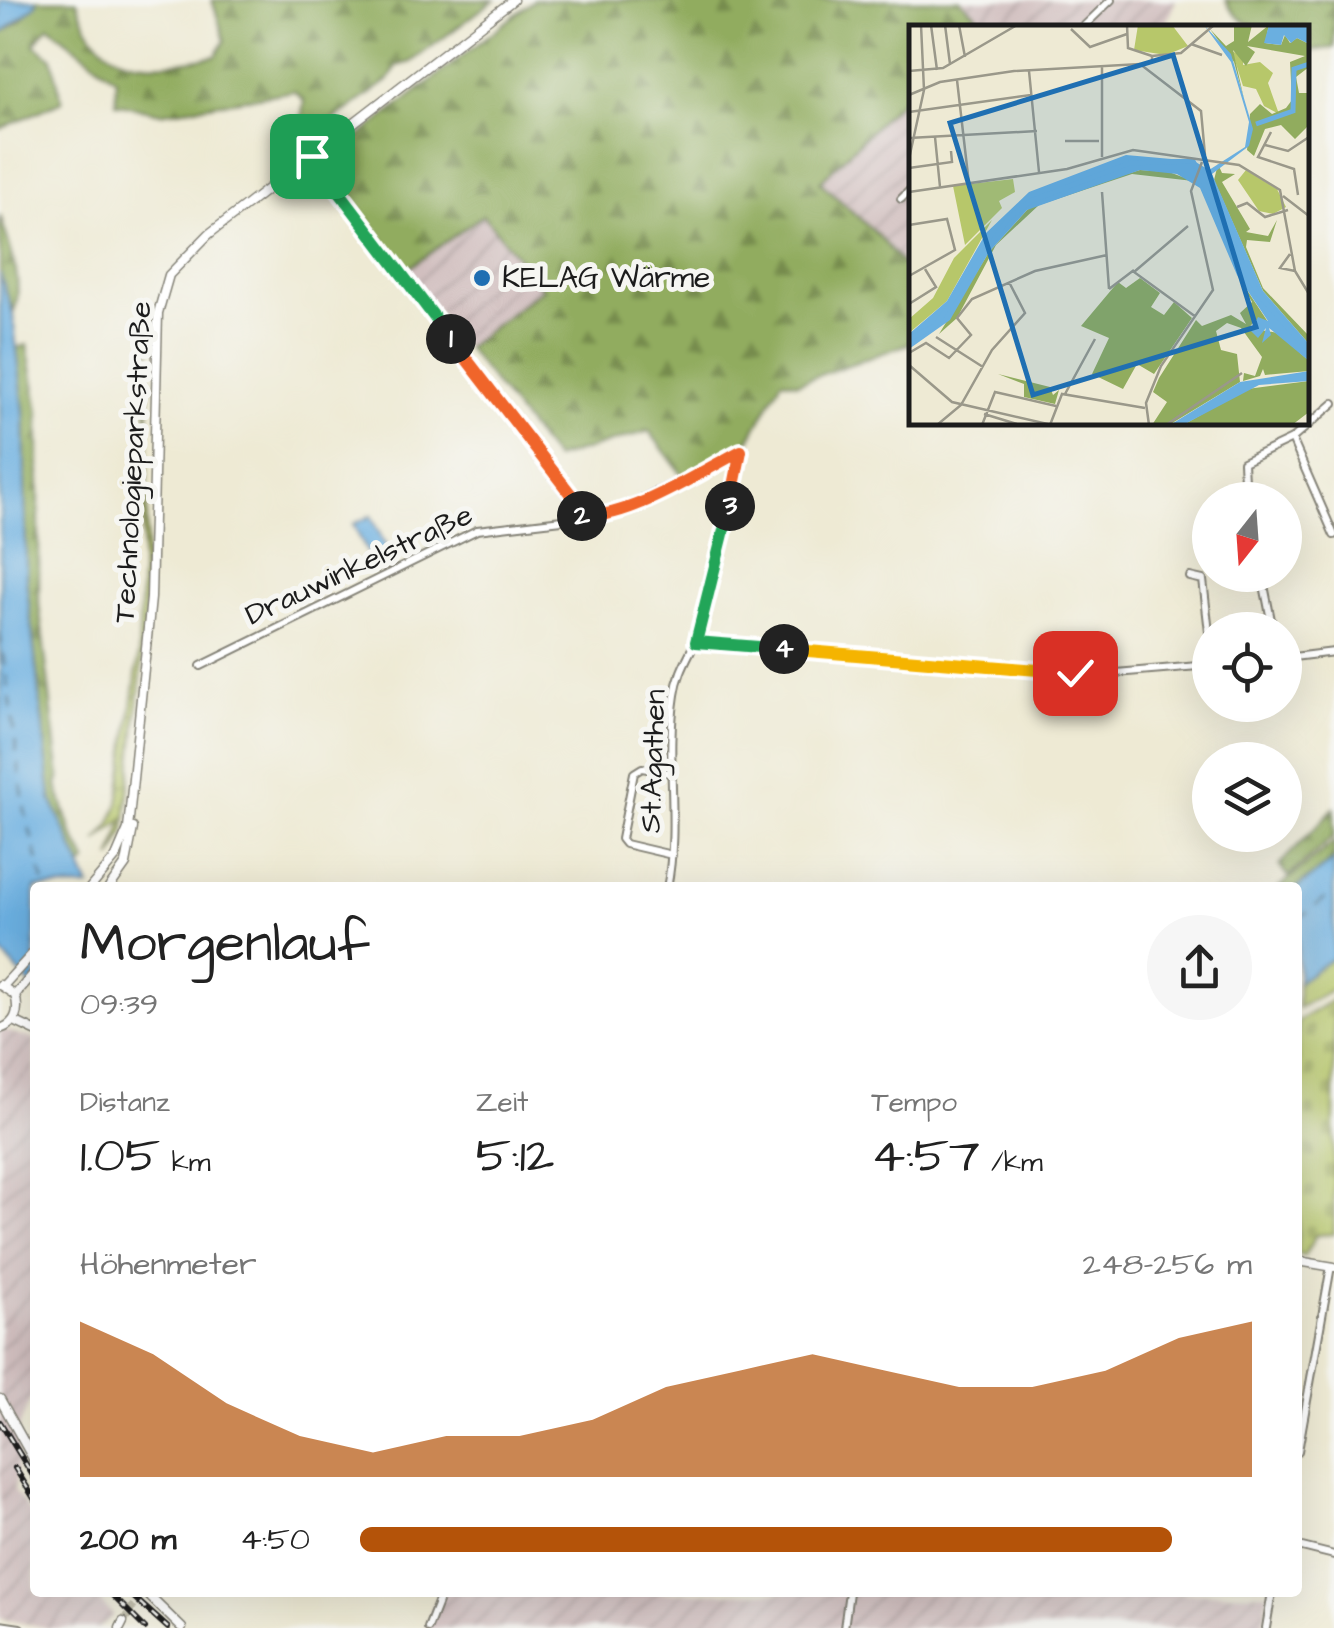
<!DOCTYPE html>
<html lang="de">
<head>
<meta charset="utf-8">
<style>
	:root { --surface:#fff; --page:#f6f6f6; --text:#222; --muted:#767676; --accent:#b45309 }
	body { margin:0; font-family:"Architects Daughter",sans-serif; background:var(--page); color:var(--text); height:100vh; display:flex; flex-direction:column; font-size:38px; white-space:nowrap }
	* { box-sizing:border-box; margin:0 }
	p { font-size:32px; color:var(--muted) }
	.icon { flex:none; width:55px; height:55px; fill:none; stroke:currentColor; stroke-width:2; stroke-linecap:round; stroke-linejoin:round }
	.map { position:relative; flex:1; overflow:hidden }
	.drawer { position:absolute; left:30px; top:882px; width:1272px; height:715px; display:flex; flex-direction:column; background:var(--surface); border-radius:10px; box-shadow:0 10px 40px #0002 }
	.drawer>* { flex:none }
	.needle { width:65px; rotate:197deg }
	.fabs { position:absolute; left:1192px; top:482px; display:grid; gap:20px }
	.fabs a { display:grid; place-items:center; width:110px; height:110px; border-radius:50%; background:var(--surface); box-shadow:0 10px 40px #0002; font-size:50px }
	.pin { position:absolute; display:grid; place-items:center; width:85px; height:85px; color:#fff; margin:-42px; border-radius:20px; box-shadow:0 5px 15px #0006 }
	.km { position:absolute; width:50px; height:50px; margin:-25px; border-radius:50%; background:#222; color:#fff; font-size:28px; line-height:50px; text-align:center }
	.round { display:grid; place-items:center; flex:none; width:105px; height:105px; border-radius:52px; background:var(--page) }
	.overview { display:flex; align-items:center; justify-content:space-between; height:170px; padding:0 50px }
	h1 { font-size:55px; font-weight:600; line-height:75px }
	.figures { display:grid; grid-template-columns:repeat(3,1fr); gap:15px; height:170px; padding:10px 50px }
	.figures div { display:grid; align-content:center }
	.figures b { font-size:50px; font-weight:600 }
	.figures small { font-size:28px; font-weight:400 }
	.figures p { font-size:28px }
	.chart { height:280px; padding:20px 50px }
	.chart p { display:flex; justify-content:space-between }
	.chart svg { width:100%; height:180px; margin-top:10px; fill:var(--accent); opacity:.7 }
	ul { padding:0 50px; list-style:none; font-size:32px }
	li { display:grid; grid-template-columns:160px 120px 1fr; align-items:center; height:75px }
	li i { height:25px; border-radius:12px; background:var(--accent) }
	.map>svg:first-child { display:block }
	.industrial { fill:url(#industrial-furrows) }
	.grass { fill:url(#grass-dots); stroke:#6a7243; stroke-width:2.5 }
	.forest { fill:url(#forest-firs); stroke:#56643d; stroke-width:2.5 }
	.cemetery { fill:url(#cemetery-stones); stroke:#6a7243; stroke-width:2.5 }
	.park { fill:#b7c76a; stroke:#6a7243; stroke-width:2.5 }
	.water { fill:#6aafe0; stroke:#43667e; stroke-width:2.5 }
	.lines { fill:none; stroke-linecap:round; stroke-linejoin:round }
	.ferry { stroke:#3b576a; stroke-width:2.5; stroke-dasharray:12 10; stroke-linecap:butt }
	.tertiary-tunnel { stroke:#c4c1af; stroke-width:8; stroke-dasharray:8 4; stroke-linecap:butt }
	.minor-casing { stroke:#858378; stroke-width:10 }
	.tertiary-casing { stroke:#858378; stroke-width:11 }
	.minor { stroke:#fff; stroke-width:6 }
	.tertiary { stroke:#fff; stroke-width:8 }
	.rail-casing { stroke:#1c1c1c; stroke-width:6 }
	.rail { stroke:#f6f6f2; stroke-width:2.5; stroke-dasharray:8; stroke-linecap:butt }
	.split-1-casing { stroke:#fff; stroke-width:20 }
	.split-2-casing { stroke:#fff; stroke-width:20 }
	.split-3-casing { stroke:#fff; stroke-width:20 }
	.split-4-casing { stroke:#fff; stroke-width:20 }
	.split-5-casing { stroke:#fff; stroke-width:20 }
	.split-6-casing { stroke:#fff; stroke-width:20 }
	.split-1 { stroke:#22a559; stroke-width:12 }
	.split-2 { stroke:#f0652b; stroke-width:12 }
	.split-3 { stroke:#f0652b; stroke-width:12 }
	.split-4 { stroke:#22a559; stroke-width:12 }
	.split-5 { stroke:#f5b400; stroke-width:12 }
	.split-6 { stroke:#f5b400; stroke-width:12 }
	.poi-dot { fill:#1f6fb2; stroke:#f6f6f2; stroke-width:4 }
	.labels { text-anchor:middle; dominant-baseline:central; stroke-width:10; stroke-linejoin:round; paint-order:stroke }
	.poi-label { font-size:30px; fill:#1c1c1c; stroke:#f6f6f2; text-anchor:start }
	.street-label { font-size:30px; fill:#1c1c1c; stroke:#f6f6f2 }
	.inset-river { fill:none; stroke:#6aafe0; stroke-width:5 }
	.inset-road { fill:none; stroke:#9a988a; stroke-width:2.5 }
	.view { fill:#1f6fb2; fill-opacity:0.15; stroke:#1f6fb2; stroke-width:5 }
	.inset-edge { fill:none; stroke:#1c1c1c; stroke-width:5 }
</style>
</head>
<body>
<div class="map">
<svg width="1334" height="1628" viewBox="0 0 1334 1628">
	<defs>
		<pattern id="industrial-furrows" width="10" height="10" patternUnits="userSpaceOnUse" patternTransform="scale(2.5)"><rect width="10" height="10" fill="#d1bfbf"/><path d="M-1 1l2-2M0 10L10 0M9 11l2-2" fill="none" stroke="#b3a4a4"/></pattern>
		<pattern id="grass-dots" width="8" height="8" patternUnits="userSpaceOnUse" patternTransform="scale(2.5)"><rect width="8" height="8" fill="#b7c76a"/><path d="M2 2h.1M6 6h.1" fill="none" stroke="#9daa5b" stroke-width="1.8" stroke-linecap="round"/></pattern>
		<pattern id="forest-firs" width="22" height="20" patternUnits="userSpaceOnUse" patternTransform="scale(2.5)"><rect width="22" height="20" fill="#91ac5e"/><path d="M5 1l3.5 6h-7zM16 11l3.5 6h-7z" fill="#768b4d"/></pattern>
		<pattern id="cemetery-stones" width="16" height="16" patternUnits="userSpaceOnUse" patternTransform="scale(2.5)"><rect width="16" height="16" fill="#b7c76a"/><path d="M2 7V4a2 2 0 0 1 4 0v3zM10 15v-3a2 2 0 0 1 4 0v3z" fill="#9daa5b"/></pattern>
	</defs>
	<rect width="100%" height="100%" fill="#f6f6f2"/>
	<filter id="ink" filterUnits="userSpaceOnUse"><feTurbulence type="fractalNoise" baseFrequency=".01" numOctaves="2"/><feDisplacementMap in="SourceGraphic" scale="20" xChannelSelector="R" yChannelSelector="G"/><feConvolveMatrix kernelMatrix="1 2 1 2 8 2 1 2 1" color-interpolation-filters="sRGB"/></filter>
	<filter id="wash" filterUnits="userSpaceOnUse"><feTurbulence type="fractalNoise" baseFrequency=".0048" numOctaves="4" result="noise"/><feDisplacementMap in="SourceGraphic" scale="40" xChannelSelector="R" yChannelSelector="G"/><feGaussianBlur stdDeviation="2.25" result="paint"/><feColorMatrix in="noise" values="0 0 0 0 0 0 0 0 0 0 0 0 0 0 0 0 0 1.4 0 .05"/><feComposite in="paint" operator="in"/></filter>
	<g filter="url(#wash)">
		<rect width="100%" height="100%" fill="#eeead4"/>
		<g class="industrial">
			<polygon points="960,0 1176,0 1164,28 966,27 976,15"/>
			<polygon points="911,90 911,275 879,236 819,183"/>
			<polygon points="483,215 543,288 466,348 405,271"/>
			<polygon points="0,1029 35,1039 35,1388 20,1425 15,1491 35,1520 35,1592 92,1593 114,1616 98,1628 49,1628 0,1619"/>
			<polygon points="438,1592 1269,1593 1263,1628 425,1628"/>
		</g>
		<polygon class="grass" points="150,343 145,636 125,830 112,858 123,819 97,841 110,825 119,803 138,661"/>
		<g class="forest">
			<path d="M36 0H77C98 77 154 67 216 56L225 41 212 0H494L411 62 397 66 388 81 310 137 301 121 304 100 294 91 160 113 116 103V79L49 26 34 44 52 58 62 101 0 129V35L22 20Z"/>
			<polygon points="534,0 960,0 977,15 966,27 912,28 911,90 820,182 879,236 911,275 911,343 797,383 782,380 749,441 683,476 649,431 554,459 466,348 543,288 483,215 405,271 352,198 333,157"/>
			<path d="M1226 0H1334V48L1307 51 1306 28C1275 28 1240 34 1226 0Z"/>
			<path d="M0 215C9 246 26 284 13 314L0 273Z"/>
			<polygon points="27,345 39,411 39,604 60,777 57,785 72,833 87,862 80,868 51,799 26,579 24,413 16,348"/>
			<polygon points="1334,808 1334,836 1288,877 1279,865"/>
			<polygon points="1334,842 1334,860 1297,887 1278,888"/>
		</g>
		<polygon class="cemetery" points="1334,999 1334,1234 1316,1235 1304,1256 1298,1255 1298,1021"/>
		<polygon class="park" points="1334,957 1334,988 1298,1008 1298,982"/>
		<g class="water">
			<polygon points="0,0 36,0 37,4 0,35"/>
			<polygon points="0,273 13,314 24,413 26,579 51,799 90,887 35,888 35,990 0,951"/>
			<polygon points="371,516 393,561 376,570 353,524"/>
			<polygon points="1334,860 1334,957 1298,982 1297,888"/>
		</g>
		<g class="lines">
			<g class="ferry">
				<polyline points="0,632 25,811 45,888"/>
				<polyline points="1298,919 1334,892"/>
			</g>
		</g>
	</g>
	<g filter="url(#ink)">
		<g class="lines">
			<polyline class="tertiary-tunnel" points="123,1622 142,1592"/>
			<defs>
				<g id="minor">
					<polyline points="1082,28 1111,0"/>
					<polyline points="901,199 912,188"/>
					<polyline points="1292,439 1334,535"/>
					<polyline points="1245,500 1243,462 1292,439 1334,403"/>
					<polyline points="572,515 602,517 740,452"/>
					<polyline points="1262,575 1273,630"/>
					<polyline points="1190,577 1203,580 1210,641"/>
					<polyline points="696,642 1048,672 1116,673 1210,665"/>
					<polyline points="1285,658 1334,652"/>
					<polyline points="201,666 477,530 562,520 575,507 312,155"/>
					<polyline points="669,773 642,768 634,773 621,839 625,844 672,855"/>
					<path d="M667 888C680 824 665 759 675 695 679 665 694 651 702 624 720 568 729 509 741 451"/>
					<polyline points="1298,1451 1331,1266"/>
					<polyline points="1298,1546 1334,1555"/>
					<polyline points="0,1625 20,1628"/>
					<polyline points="428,1628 442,1592"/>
					<polyline points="844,1628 849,1592"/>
					<polyline points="1266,1628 1272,1592"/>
				</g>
				<g id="tertiary">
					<polyline points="90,888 116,857 128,829 151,598 158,313 169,275 209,234 513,0"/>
					<polyline points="109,888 126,864 133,828"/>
					<path d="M0 985 15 995C20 1011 16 1024 0 1029"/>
					<polyline points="3,986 35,951"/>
					<polyline points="15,995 35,972"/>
					<polyline points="14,1021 35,1031"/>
					<polyline points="1298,1261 1334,1267"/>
					<polyline points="0,1399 35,1462"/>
					<polyline points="145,1592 182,1628"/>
					<polyline points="120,1628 123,1622"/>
				</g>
			</defs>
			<use href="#minor" class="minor-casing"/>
			<use href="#tertiary" class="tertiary-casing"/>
			<use href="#minor" class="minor"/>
			<use href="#tertiary" class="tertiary"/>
			<defs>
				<g id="rail">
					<polyline points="0,1422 35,1479"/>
					<polyline points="15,1468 35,1500"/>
					<polyline points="109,1592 145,1628"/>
					<polyline points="128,1592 168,1628"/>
				</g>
			</defs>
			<use href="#rail" class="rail-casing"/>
			<use href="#rail" class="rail"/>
		</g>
	</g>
	<g class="lines" filter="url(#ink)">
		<defs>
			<polyline id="split-1" points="312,156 451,339"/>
			<polyline id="split-2" points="451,339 572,496 576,507 572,515 582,516"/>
			<path id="split-3" d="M582 516C628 520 700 472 741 451L730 506"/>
			<polyline id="split-4" points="730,506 696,642 784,649"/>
			<polyline id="split-5" points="784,649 1013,668"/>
			<polyline id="split-6" points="1013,668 1075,673"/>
		</defs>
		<use href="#split-1" class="split-1-casing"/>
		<use href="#split-2" class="split-2-casing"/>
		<use href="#split-3" class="split-3-casing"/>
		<use href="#split-4" class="split-4-casing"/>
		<use href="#split-5" class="split-5-casing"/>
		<use href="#split-6" class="split-6-casing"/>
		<use href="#split-1" class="split-1"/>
		<use href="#split-2" class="split-2"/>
		<use href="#split-3" class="split-3"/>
		<use href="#split-4" class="split-4"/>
		<use href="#split-5" class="split-5"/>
		<use href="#split-6" class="split-6"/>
	</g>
	<circle class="poi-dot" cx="482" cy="278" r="10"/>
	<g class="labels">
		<g class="poi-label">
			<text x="502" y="278">KELAG Wärme</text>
		</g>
		<g class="street-label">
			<text transform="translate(133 462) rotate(-87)">Technologieparkstraße</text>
			<text transform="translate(359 565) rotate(-25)">Drauwinkelstraße</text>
			<text transform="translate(653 761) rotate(-88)">St.Agathen</text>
		</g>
	</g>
	<g transform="translate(909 25)">
		<rect width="400" height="400" fill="#eeead4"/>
		<path d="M229 0H263L279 21 257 30 225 25ZM323 26 334 32V40L351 37 364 48 359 58 370 89 355 81 347 64 334 61Z" fill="#b7c76a"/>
		<path d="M325 0H343L339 17 360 0 356 18 372 20 376 10 381 18 388 13 400 19V42L387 52 390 68H400V100L386 114 372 100 356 104 345 131 338 125 341 89 351 79 363 89 377 83 383 75 381 37 396 31 338 21 346 27 337 41 324 25 335 74 325 37 301 4 317 21 325 16ZM309 139 313 148 326 149 313 157 341 204 337 207 359 211 368 195 361 217 338 215 337 222 354 263 400 311V319L354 266 305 155ZM231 145 260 147 284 156 223 149 130 180 87 220 48 293 30 309 80 227 118 185 136 174ZM328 250 359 297 346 295 340 303 369 308 400 336V346L356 350 354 344 351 351 334 356 335 348 346 351 353 332 332 303 318 298 307 306 312 325 328 329 331 357 260 400H243L258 377 244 367 250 353 287 295 293 301 322 290 337 299 331 288 343 277ZM231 253 251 268 242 282 255 290 265 277 283 293 245 349 228 339 214 364 183 349 200 313 172 301 209 257 217 263ZM89 349 141 362 144 370 150 365 146 379 115 372V359ZM400 356V387L383 400H274L338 364Z" fill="#91ac5e"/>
		<path d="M104 154 106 167 90 176 93 183 56 220 44 161Z" fill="#b7c76a"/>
		<path d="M337 145 368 164 377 182 364 189 350 186 329 155ZM83 195 38 276 0 308V294L24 273 45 233Z" fill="#b7c76a"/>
		<path d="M295 0 322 29 344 104 340 121 303 149 354 266 400 319V336L360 303 362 310 353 318 357 303 349 313 342 306 349 292 359 296 328 250 291 163 268 149 231 145 118 185 80 227 41 295 0 324V309L38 276 77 208 120 167 217 130 285 136 300 145 336 122 340 97 322 37ZM360 0H400V19L388 13 382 18 375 10 372 20 355 18ZM400 346V356L350 360 274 400H261L331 357Z" fill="#6aafe0"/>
		<path class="inset-river" d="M347 99 384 86 385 44 400 39M0 314 26 301 99 194 122 176 221 138 284 136 349 269 400 326"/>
		<path class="inset-road" d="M22 0 28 45M36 0 41 39M50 0 56 32M218 0 219 23 243 31V38M162 4 181 22 218 9M282 19 313 30M243 31 272 28 305 0M0 46 34 43 108 0M120 46 130 147M48 55 60 159M0 70 31 57 105 46 231 39 292 86 296 130M0 87 122 70M362 107 349 132 385 144 389 170M26 112 31 162M0 113 128 106M156 116H190M356 120 379 126 400 112M193 132V42M0 134 15 65 12 0M0 143 43 137 42 126M0 167 158 144 224 125 330 140 371 165 386 246 400 269M193 167 200 264M374 171 400 191M328 182 338 178 356 192 379 185M0 200 38 194 46 225 0 251M279 201 225 247 287 292M381 229 371 243 386 246M200 264 225 245M0 279 27 262 16 244M27 312 74 342M0 328 17 318 40 333 62 310 48 293 63 274 126 246 198 230M0 340 43 377 143 400M156 369 186 314M75 389 111 400M28 400 52 380 83 325 116 288 100 257M73 400 86 367 147 381M141 400 153 369 236 383M240 400 237 378 252 341 304 265 282 166 293 137M257 400 333 348"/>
		<path class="view" d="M264 30 347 302 124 370 41 98Z"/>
		<rect width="400" height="400" class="inset-edge"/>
	</g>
</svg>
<div class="fabs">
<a><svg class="needle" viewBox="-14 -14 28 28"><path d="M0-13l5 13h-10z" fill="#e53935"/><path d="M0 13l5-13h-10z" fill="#767676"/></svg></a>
<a><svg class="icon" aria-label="locate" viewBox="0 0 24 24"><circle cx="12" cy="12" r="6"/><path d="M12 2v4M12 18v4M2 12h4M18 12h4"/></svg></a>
<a><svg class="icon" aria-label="layers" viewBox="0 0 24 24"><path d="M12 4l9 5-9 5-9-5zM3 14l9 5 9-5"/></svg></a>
</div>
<div class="pin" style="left:312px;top:156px;background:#1e9e55"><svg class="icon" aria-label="arrive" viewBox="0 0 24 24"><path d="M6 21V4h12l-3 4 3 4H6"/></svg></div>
<div class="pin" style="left:1075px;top:673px;background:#d93025"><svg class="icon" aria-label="check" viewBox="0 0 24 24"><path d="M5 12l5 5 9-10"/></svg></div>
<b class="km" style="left:451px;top:339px">1</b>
<b class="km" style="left:582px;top:516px">2</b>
<b class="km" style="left:730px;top:506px">3</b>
<b class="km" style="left:784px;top:649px">4</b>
<section class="drawer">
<div class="overview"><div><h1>Morgenlauf</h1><p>09:39</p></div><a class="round"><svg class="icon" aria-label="share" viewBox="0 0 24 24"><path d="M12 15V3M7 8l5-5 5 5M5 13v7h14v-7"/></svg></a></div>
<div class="figures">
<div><p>Distanz</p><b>1.05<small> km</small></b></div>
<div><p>Zeit</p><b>5:12</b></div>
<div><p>Tempo</p><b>4:57<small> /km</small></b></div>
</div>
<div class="chart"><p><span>Höhenmeter</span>248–256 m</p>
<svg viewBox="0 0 160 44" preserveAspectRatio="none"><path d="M0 44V6L10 14L20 26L30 34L40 38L50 34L60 34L70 30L80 22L90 18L100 14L110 18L120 22L130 22L140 18L150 10L160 6V44z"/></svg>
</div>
<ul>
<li><b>200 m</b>4:50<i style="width:91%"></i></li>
</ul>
</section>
</div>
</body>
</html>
